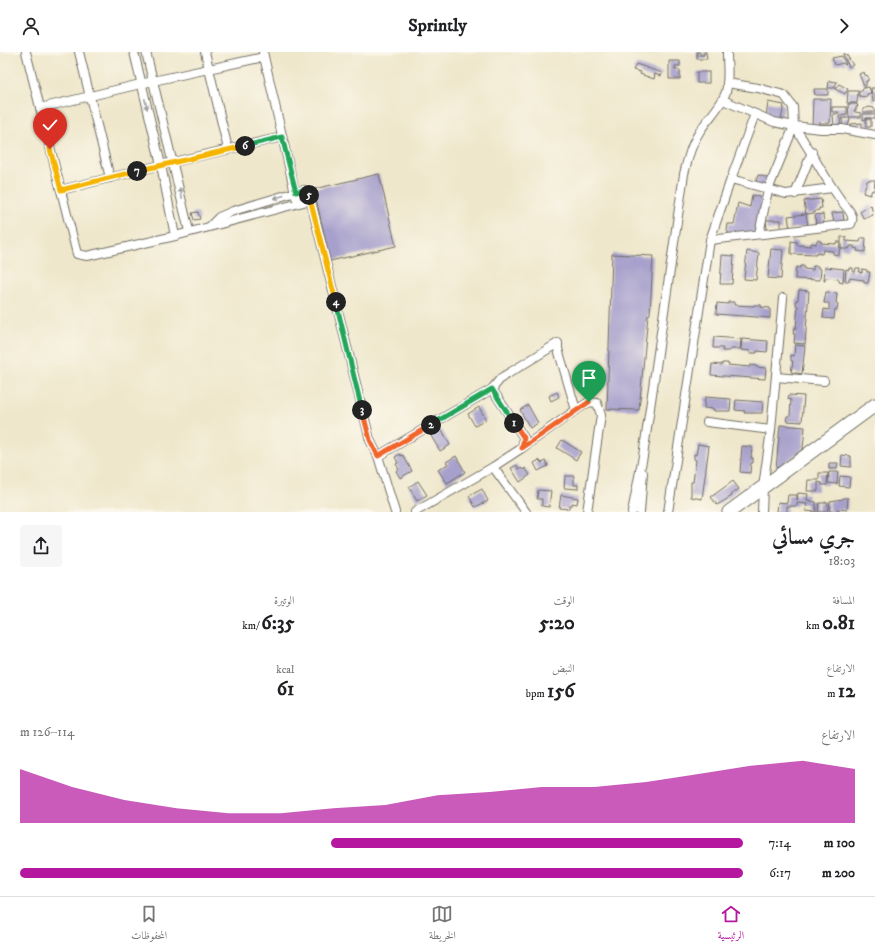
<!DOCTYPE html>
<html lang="ar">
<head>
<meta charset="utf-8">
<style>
	:root { --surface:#fff; --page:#f6f6f6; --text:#202124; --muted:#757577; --line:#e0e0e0; --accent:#b5179e }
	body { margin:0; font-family:"IM FELL DW Pica",Amiri,serif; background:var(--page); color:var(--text); direction:rtl; height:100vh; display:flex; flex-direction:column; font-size:15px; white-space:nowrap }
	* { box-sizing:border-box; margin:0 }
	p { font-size:13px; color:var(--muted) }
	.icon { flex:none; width:22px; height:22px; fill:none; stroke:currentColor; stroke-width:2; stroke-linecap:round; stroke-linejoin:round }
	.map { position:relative; height:460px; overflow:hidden; direction:ltr }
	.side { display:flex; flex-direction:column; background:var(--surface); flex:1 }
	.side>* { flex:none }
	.pin { position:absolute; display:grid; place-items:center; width:34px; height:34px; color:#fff; margin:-41px -17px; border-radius:50% 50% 50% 0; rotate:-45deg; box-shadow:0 0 4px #0007 }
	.pin .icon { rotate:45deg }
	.km { position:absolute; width:20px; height:20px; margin:-10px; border-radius:50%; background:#222; color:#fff; font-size:11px; line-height:20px; text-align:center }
	.round { display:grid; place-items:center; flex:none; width:42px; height:42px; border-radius:4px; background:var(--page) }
	.summary { display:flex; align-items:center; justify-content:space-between; height:68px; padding:0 20px }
	h1 { font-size:22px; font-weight:700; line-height:30px }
	.figures { display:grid; grid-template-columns:repeat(3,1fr); gap:6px; height:68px; padding:4px 20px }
	.figures div { display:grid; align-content:center }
	.figures b { font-size:20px; font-weight:700 }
	.figures small { font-size:11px; font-weight:400 }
	.figures p { font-size:11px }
	.chart { height:112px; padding:8px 20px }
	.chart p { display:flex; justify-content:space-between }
	.chart svg { width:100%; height:72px; margin-top:4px; fill:var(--accent); opacity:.7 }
	ul { padding:0 20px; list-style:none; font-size:13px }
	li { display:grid; grid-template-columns:64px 48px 1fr; align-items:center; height:30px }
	li i { height:10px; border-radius:5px; background:var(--accent) }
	header { display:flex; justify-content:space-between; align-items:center; height:52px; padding:0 20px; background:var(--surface); font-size:18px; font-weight:700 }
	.tabs { display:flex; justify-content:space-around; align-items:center; height:56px; border-top:1px solid var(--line); background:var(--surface); font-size:11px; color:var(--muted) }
	.tabs a { display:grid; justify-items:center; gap:2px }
	.tabs .current { color:var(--accent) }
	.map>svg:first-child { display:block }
	.building { fill:#a7a0cc }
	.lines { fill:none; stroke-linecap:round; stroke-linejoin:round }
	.minor-casing { stroke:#706d63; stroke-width:10 }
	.primary-casing { stroke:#706d63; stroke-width:15 }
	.minor { stroke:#fff; stroke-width:8 }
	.primary { stroke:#fff; stroke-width:13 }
	.oneway { fill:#a0a0a0 }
	.split-1-casing { stroke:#fff; stroke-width:8 }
	.split-2-casing { stroke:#fff; stroke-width:8 }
	.split-3-casing { stroke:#fff; stroke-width:8 }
	.split-4-casing { stroke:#fff; stroke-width:8 }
	.split-5-casing { stroke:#fff; stroke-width:8 }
	.split-6-casing { stroke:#fff; stroke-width:8 }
	.split-7-casing { stroke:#fff; stroke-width:8 }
	.split-8-casing { stroke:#fff; stroke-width:8 }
	.split-1 { stroke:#f0652b; stroke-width:5 }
	.split-2 { stroke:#22a559; stroke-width:5 }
	.split-3 { stroke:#f0652b; stroke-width:5 }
	.split-4 { stroke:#22a559; stroke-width:5 }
	.split-5 { stroke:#f5b400; stroke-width:5 }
	.split-6 { stroke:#22a559; stroke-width:5 }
	.split-7 { stroke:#f5b400; stroke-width:5 }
	.split-8 { stroke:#f5b400; stroke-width:5 }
</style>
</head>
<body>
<header><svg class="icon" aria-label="forward" viewBox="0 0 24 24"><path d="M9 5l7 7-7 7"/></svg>Sprintly<svg class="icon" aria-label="person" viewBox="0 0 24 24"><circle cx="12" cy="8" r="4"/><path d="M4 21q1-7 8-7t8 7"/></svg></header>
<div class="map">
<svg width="875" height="460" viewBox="0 0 875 460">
	<rect width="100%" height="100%" fill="#fbf7ec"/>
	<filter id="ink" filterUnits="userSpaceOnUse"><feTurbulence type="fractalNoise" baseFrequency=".025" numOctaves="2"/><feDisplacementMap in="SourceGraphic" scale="8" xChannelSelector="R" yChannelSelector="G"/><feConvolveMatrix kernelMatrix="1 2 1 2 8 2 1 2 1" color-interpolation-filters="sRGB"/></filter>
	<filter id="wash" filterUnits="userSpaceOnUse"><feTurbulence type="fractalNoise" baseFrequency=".012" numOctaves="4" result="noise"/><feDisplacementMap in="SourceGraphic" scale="16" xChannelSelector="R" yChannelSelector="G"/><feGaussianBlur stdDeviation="0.9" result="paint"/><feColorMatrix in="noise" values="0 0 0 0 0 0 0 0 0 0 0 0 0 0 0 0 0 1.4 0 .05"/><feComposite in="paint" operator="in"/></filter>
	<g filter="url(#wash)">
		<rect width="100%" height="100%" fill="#efe7cb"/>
		<g id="blocks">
			<g class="building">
				<polygon points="697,0 700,0 700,3 704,3 704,0 706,0 707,7 697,7"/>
				<polygon points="843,2 846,2 853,13 849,15"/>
				<polygon points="842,4 846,12 845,13 843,11 835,13 832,6"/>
				<polygon points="669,9 680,9 680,14 675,14 675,18 680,18 680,27 669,27"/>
				<polygon points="636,12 662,21 661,24 655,22 654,27 640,22 641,20 633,18"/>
				<rect x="697" y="20" width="12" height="11"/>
				<polygon points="864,20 865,23 868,24 868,29 866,29 866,34 864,34 859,22"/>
				<polygon points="829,29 837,30 834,36 828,36"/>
				<polygon points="839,32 848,37 845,42 835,37"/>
				<polygon points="869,35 871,41 867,42 867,45 859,44 859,39 862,39 863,36"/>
				<polygon points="871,36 875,36 875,50 873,50"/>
				<polygon points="814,37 828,37 828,43 815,43"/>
				<polygon points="848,39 858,39 857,51 847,51"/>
				<polygon points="813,47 831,47 830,71 819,71 819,75 812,75"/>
				<polygon points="768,50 784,53 781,68 766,66"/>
				<polygon points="848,52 857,52 858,55 856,55 856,58 854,58 855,60 861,61 861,65 849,65"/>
				<polygon points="832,55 847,55 847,63 839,64 839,66 840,66 841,75 834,75 833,62 839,62 839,60 832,60"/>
				<polygon points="869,55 874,56 875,60 863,60 863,57"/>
				<polygon points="863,62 875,62 875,66 866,66 866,67 871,67 871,75 866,75 866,67 863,68"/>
				<polygon points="842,66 850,66 848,75 843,75"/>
				<polygon points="862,71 862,79 849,77 851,72"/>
				<polygon points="379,122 396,194 330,209 314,137"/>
				<polygon points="758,123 769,126 767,136 755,133"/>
				<polygon points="869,128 875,128 874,139 872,138 870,143 863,141 867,129"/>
				<polygon points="752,143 763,146 756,181 731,183 727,179 728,172 734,172 738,151 750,155"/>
				<polygon points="821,147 822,156 819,156 819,158 815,159 815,161 806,162 804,149"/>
				<polygon points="871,153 873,163 864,167 860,160"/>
				<polygon points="198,160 200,167 194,168 192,161"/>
				<polygon points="843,160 844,170 834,171 832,161"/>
				<polygon points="806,162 808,174 790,177 788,164"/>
				<polygon points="823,162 824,174 816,174 815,163"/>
				<polygon points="766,168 781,168 781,178 767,178"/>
				<polygon points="841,185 846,185 846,189 860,190 861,186 866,186 865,200 857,199 858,197 854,196 854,194 850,194 850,196 847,197 841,197"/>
				<polygon points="817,188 821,189 821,191 836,192 836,190 840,190 839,203 833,202 833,199 823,198 822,202 816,201 816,203 791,202 791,189 797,190 797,193 811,194 811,191 816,192"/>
				<polygon points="771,197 783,198 781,227 768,226"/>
				<polygon points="747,199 759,201 756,228 744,227"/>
				<polygon points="612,202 653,204 650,262 648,263 639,358 607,357"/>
				<polygon points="722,203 734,204 732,232 720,232"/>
				<polygon points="800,214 804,214 804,217 813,218 813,214 818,214 818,216 821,217 820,228 795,227 796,215 800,216"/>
				<polygon points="825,215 844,217 843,231 839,230 839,227 825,226 825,229 824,229"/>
				<polygon points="849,216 853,216 853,220 855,220 856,216 860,216 859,220 862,221 862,217 867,218 867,220 870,220 868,231 864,231 864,228 849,226 849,229 845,229 846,217 849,218"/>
				<polygon points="799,238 809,239 805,292 794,291 795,282 793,282 794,276 796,276 798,254 796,253 796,248 798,248"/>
				<polygon points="826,240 837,241 836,251 838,252 837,258 835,257 834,267 823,266 824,257 829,258 829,251 824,251"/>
				<polygon points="728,250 734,250 734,253 754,254 754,253 761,253 761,255 770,256 770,266 716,262 717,251 728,252"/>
				<polygon points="714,285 741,287 740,297 730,297 730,299 722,299 723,296 713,296"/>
				<polygon points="742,287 768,289 767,300 757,299 757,301 750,301 751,299 741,298"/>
				<polygon points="795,293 805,294 802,322 791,320 793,309 791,309 791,303 794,304"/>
				<polygon points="722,311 728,311 728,313 750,315 750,313 756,314 756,315 766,316 765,327 711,323 712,312 722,313"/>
				<polygon points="557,340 559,345 551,349 549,344"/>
				<polygon points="789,343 804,344 802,370 786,369 787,364 790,364 791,348 788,347"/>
				<polygon points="705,345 731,347 730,359 714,359 714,357 704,356"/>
				<polygon points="736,348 763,350 762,361 744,361 745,359 735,358"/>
				<polygon points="528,353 538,371 530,376 520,358"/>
				<polygon points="479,355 486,368 475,374 468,362"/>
				<polygon points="780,373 805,375 803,397 776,417"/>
				<polygon points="442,378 450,393 440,399 431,384"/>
				<polygon points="562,388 581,400 576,408 557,396"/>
				<polygon points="698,392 709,394 702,447 691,445 691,430 693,430 696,408 694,407 694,402 696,403"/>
				<polygon points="742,394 752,395 751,406 753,406 753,411 751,411 750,421 740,420"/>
				<polygon points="400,402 401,404 403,403 412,419 400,426 396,419 399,417 396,412 398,411 395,405"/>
				<polygon points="842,403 851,404 851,415 841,414"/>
				<polygon points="456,404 465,420 447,431 438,418 448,412 446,410"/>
				<polygon points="539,408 542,411 546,409 548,414 538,419 534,411"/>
				<polygon points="829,411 838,411 837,417 829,417"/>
				<polygon points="517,413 519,417 521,416 523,418 525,416 530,423 520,430 511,416"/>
				<polygon points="829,420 838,420 837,432 828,431"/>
				<polygon points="819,421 828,421 827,433 822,433 822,431 818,430 818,439 807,439 808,428 819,428"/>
				<polygon points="565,424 574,424 574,433 578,433 578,437 564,436"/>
				<polygon points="840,424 850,425 849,435 839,434"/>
				<polygon points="418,429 427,443 417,449 409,435"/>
				<polygon points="733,429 739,437 731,443 732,444 717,453 711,445"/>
				<polygon points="482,437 488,449 475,455 469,444"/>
				<polygon points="538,438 551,439 549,455 542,454 542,447 537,447"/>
				<polygon points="798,441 808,442 807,448 816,450 816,460 806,459 807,452 797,451 797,454 787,454 787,460 777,460 778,450 787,451 788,443 797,443 797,448"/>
				<polygon points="561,443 578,446 577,452 572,451 572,453 569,453 569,457 559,456"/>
				<polygon points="843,446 848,446 847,458 837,457 837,460 829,459 830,449 843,447"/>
				<polygon points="825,450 828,450 827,460 818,460 819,451 825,451"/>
			</g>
		</g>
	</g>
	<g filter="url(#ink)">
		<use href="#blocks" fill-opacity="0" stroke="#706d63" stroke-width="1"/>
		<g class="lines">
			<defs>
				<g id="minor">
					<polyline points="26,0 77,202 87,204 175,184 311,148"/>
					<polyline points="79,0 110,126"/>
					<polyline points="134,0 161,113 175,184"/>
					<polyline points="146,0 189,179"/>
					<polyline points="205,0 228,97"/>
					<polyline points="263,0 296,145"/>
					<polyline points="727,31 758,36 784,43 793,55 794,74 768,138 759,182"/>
					<polyline points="723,48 774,70 794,74 821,77 842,77 875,83"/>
					<polyline points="40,56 153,29 264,5"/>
					<polyline points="731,127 786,142 832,136"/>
					<polyline points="61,138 173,110 282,85"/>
					<polyline points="795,142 812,100"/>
					<polyline points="211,173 219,165 233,159 296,140 304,138 309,142 370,388 378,404"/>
					<path d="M710 188 851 172 852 169C854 162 847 156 843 151 825 127 811 99 794 74"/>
					<polyline points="776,325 824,329"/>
					<polyline points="492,337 501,326 558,291 558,297 576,358 589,350 597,351 601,363 587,460"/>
					<polyline points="707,370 771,378"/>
					<polyline points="522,396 576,358"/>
					<polyline points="493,415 526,460"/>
					<polyline points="395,460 378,404 492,337 524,386 522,396 493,415 415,460"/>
					<path d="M632 460 643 404 684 122C688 107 691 92 700 79 708 66 721 55 726 40 729 28 727 13 727 0"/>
					<polyline points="640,460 643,421"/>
					<polyline points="668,460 710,188 731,127 755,62"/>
					<polyline points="762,460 763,435 771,378 783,246"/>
				</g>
				<polyline id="primary" points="729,460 875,353"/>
			</defs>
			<use href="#minor" class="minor-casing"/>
			<use href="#primary" class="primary-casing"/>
			<use href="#minor" class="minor"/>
			<use href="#primary" class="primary"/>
		</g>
		<defs><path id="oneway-solid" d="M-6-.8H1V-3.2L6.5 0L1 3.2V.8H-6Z"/></defs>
		<g class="oneway">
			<use href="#oneway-solid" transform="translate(146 52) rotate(77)"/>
			<use href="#oneway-solid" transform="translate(181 141) rotate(-103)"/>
			<use href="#oneway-solid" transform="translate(279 145) rotate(163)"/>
		</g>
	</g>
	<g class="lines" filter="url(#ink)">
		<defs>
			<polyline id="split-1" points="514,371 524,386 522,396 589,350"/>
			<polyline id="split-2" points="431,373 492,337 514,371"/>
			<polyline id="split-3" points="362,358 370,388 378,404 431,373"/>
			<polyline id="split-4" points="336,250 362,358"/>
			<polyline id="split-5" points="309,143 336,250"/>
			<polyline id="split-6" points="245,94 282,85 296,140 304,138 309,143"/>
			<polyline id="split-7" points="137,119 245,94"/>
			<polyline id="split-8" points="50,97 61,138 137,119"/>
		</defs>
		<use href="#split-1" class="split-1-casing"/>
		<use href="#split-2" class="split-2-casing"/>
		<use href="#split-3" class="split-3-casing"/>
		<use href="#split-4" class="split-4-casing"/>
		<use href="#split-5" class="split-5-casing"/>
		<use href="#split-6" class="split-6-casing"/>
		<use href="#split-7" class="split-7-casing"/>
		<use href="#split-8" class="split-8-casing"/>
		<use href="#split-1" class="split-1"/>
		<use href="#split-2" class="split-2"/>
		<use href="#split-3" class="split-3"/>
		<use href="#split-4" class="split-4"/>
		<use href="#split-5" class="split-5"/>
		<use href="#split-6" class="split-6"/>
		<use href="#split-7" class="split-7"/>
		<use href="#split-8" class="split-8"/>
	</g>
</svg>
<div class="pin" style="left:589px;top:350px;background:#1e9e55"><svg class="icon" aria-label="arrive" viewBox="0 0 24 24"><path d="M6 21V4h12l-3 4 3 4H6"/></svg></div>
<div class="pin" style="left:50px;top:97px;background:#d93025"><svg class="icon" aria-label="check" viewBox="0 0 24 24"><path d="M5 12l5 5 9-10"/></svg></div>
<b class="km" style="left:514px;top:371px">1</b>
<b class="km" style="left:431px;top:373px">2</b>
<b class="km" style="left:362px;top:358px">3</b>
<b class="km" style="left:336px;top:250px">4</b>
<b class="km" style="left:309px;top:143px">5</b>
<b class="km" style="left:245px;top:94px">6</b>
<b class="km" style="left:137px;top:119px">7</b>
</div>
<section class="side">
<div class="summary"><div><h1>جري مسائي</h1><p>18:03</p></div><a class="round"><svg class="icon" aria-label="share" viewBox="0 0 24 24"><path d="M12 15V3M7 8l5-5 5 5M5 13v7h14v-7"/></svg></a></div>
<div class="figures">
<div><p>المسافة</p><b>0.81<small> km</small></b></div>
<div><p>الوقت</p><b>5:20</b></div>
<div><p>الوتيرة</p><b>6:35<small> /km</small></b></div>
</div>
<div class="figures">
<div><p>الارتفاع</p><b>12<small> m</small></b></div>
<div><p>النبض</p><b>156<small> bpm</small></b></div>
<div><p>kcal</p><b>61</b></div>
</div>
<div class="chart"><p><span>الارتفاع</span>114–126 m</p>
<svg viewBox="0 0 160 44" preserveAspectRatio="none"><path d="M0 44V11L10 22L20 30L30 35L40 38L50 38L60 35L70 33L80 27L90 25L100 22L110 22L120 19L130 14L140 9L150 6L160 11V44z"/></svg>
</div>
<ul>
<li><b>100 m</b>7:14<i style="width:57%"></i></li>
<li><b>200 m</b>6:17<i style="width:100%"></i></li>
</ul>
</section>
<nav class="tabs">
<a class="current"><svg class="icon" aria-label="home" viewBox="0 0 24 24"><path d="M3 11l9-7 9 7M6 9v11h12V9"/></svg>الرئيسية</a>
<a><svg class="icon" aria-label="map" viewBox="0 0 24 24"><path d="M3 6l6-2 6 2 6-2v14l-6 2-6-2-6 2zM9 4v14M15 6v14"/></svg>الخريطة</a>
<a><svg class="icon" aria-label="saved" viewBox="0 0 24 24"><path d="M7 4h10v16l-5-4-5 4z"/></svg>المحفوظات</a>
</nav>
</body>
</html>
